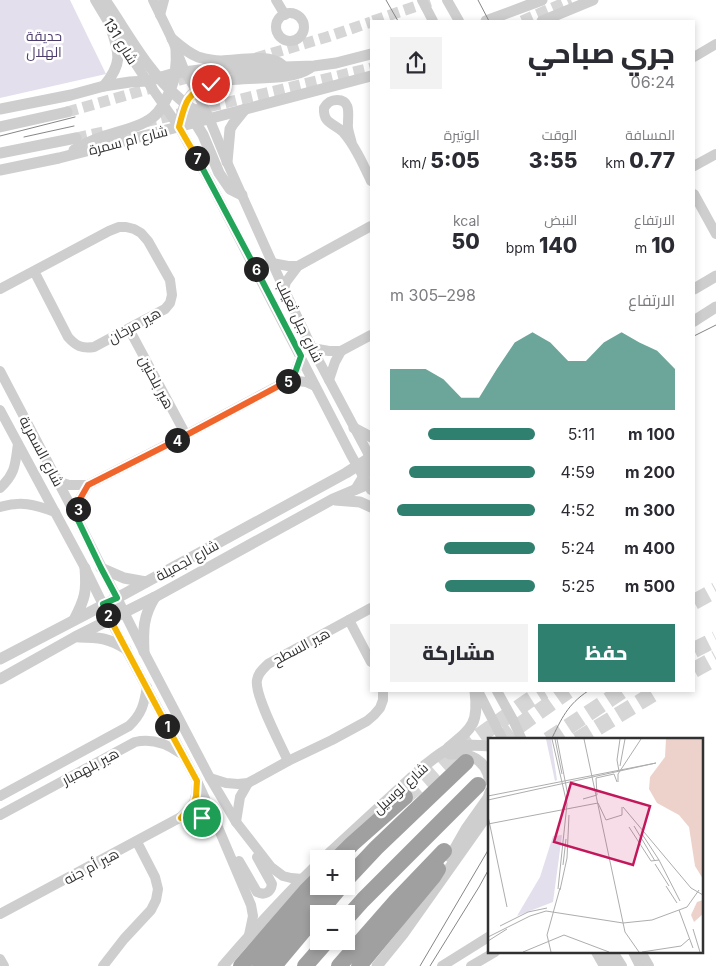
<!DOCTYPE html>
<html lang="ar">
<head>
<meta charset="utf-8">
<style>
	:root { --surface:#fff; --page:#f2f2f3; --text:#2b2b33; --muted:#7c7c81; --accent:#2f806e }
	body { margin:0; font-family:Inter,Cairo,sans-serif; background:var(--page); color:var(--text); direction:rtl; height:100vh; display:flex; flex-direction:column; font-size:19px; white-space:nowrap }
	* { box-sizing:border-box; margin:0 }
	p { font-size:16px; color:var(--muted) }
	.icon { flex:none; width:28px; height:28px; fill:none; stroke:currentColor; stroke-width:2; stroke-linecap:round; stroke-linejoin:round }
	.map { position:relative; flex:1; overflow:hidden; direction:ltr }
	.details { position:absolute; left:370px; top:20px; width:325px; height:672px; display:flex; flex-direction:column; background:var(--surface); border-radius:0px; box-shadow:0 2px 8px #0003; direction:rtl }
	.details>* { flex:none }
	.controls { position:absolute; left:310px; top:850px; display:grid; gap:10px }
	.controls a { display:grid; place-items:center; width:45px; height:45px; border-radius:0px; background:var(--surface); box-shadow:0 2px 8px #0003; font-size:25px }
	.pin { position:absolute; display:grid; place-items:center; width:42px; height:42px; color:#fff; margin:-21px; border:2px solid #fff; border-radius:50%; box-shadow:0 1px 5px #0007 }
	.km { position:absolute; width:25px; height:25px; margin:-12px; border-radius:50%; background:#222; color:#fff; font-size:14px; line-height:25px; text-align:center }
	.round { display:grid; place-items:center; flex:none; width:52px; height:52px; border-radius:0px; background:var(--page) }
	.head { display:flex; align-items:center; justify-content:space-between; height:85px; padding:0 20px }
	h1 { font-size:28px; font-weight:800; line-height:38px }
	.figures { display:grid; grid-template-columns:repeat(3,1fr); gap:8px; height:85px; padding:5px 20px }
	.figures div { display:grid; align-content:center }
	.figures b { font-size:21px; font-weight:800 }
	.figures small { font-size:14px; font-weight:400 }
	.figures p { font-size:14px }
	.chart { height:140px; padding:10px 20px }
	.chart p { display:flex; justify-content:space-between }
	.chart svg { width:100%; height:90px; margin-top:5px; fill:var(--accent); opacity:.7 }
	.primary-button { display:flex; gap:10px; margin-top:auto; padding:10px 20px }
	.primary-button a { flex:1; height:58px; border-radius:0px; background:var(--accent); color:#fff; font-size:20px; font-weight:800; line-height:58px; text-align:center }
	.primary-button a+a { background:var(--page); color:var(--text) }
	ul { padding:0 20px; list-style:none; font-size:16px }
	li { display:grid; grid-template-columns:80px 60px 1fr; align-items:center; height:38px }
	li i { height:12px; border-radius:6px; background:var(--accent) }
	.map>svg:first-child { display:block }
	.green { fill:#e3dfed }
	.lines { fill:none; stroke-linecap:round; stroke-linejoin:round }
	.tertiary-tunnel { stroke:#d6d6d6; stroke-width:11; stroke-dasharray:11 5.5; stroke-linecap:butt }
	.trunk-tunnel { stroke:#d6d6d6; stroke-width:16; stroke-dasharray:16 8; stroke-linecap:butt }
	.minor { stroke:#cecece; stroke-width:10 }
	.tertiary { stroke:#cecece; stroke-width:11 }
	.trunk { stroke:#a0a0a0; stroke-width:16 }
	.tram { stroke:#868686; stroke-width:1 }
	.split-1-casing { stroke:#fff; stroke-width:10 }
	.split-2-casing { stroke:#fff; stroke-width:10 }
	.split-3-casing { stroke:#fff; stroke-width:10 }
	.split-4-casing { stroke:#fff; stroke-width:10 }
	.split-5-casing { stroke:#fff; stroke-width:10 }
	.split-6-casing { stroke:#fff; stroke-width:10 }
	.split-7-casing { stroke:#fff; stroke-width:10 }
	.split-8-casing { stroke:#fff; stroke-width:10 }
	.split-1 { stroke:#f5b400; stroke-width:6 }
	.split-2 { stroke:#f5b400; stroke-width:6 }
	.split-3 { stroke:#22a559; stroke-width:6 }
	.split-4 { stroke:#f0652b; stroke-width:6 }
	.split-5 { stroke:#f0652b; stroke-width:6 }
	.split-6 { stroke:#22a559; stroke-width:6 }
	.split-7 { stroke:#22a559; stroke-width:6 }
	.split-8 { stroke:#f5b400; stroke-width:6 }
	.labels { text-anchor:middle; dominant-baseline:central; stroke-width:5; stroke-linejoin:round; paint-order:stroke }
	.park-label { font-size:14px; fill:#4d3d6d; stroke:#fff }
	.street-label { font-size:14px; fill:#313131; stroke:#fff }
	.inset-road { fill:none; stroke:#adadad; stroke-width:1 }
	.view { fill:#c2185b; fill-opacity:0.15; stroke:#c2185b; stroke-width:2.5 }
	.inset-edge { fill:none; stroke:#313131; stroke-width:2.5 }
</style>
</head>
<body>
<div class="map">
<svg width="716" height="966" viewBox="0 0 716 966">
	<rect width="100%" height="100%" fill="#fff"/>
	<polygon class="green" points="0,0 70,0 106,74 0,98"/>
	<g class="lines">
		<g class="tertiary-tunnel">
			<polyline points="373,21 434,0"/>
			<polyline points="522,21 571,0"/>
			<polyline points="256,58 327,37 371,22"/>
			<polyline points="67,112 197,75"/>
			<polyline points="145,122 371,68"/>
			<polyline points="76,138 108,131"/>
		</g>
		<g class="trunk-tunnel">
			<polyline points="694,602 716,590"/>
			<polyline points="694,650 716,639"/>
			<polyline points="694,670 716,658"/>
			<polyline points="499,740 568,691"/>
			<polyline points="548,740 622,691"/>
			<polyline points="577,740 658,691"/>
			<polyline points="405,797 458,751 528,701 544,691"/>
		</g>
		<g class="minor">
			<polyline points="95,0 110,25 147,81 179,127 210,182 351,455 371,490"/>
			<polyline points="153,0 172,39 185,72 196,90 209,118 227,162 284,289 312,348 371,459"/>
			<polyline points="276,0 285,15"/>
			<polyline points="422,0 433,21"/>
			<polyline points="447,0 459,21"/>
			<circle cx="290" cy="27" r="14"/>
			<polyline points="160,15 164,0"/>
			<polyline points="694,57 716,44"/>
			<path d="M352 144C351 139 349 134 348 128 347 118 353 100 337 100 330 100 327 103 324 108 323 124 334 123 343 132 355 146 363 164 371 181"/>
			<polyline points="694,166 716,154"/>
			<polyline points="694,194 716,234"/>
			<polyline points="272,263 288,266 298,266"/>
			<path d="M0 289 109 231 119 227H126L134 229 141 233 148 241 170 280 172 295 170 303 165 309 94 347C82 349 76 346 68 337L34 271"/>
			<polyline points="284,289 286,282 298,266 371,226"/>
			<polyline points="129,329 186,435"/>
			<polyline points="312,348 329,351 341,351 371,335"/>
			<polyline points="0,371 76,516 144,652 210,778 236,822 271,867 283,876 291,878 303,879"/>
			<polyline points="289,380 306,382 315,386"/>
			<polyline points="329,380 335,362 341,351"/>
			<polyline points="0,410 85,568 115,629 197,781 217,825 251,905 253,916 249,935"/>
			<polyline points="57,478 63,483 69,485 88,485 186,435 289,380 295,373 301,356"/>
			<path d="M0 488C16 473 15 464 18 444"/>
			<path d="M0 507C21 501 34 504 55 512"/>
			<polyline points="76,516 80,499 88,485"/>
			<polyline points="349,620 371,662"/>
			<polyline points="478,691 503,740"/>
			<polyline points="497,691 513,720 522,740"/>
			<path d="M288 761C281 745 254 695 257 680 258 673 263 669 268 664L371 608"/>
			<polyline points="210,778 226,783 238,784 248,783 288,761 332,740 367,721 374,715 380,708 383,700 383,691"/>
			<path d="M0 796 129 726C142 714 144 704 147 687"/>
			<path d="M0 815 135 742C152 738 166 743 180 753"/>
			<polyline points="181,817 202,818 217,825"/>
			<polyline points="236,822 240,797 248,783"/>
			<path d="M239 861 257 892C265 896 271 892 272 884L257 857"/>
			<path d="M0 914 181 817C194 805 196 803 197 784"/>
			<polyline points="596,952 604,966"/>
			<polyline points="606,952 612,966"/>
			<polyline points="613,952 622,966"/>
			<polyline points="633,952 640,966"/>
			<polyline points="641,952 649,966"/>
			<polyline points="0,959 4,966"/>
			<polyline points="103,966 124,939 151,910 156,900 158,889 155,877 137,842"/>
			<polyline points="442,966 490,936"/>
			<polyline points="471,966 495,952"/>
		</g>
		<g class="tertiary">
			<path d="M105 0C129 35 147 71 180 99 190 107 197 114 209 118"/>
			<polyline points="486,21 542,0"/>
			<polyline points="542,21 593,0"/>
			<path d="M172 39C180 46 188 53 198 57 205 59 213 61 221 61 238 61 269 53 282 65"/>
			<path d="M104 86C124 62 119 52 110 25"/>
			<polyline points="0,109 71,95 104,86 130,82 147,81 175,73 200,70 314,66 336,63 371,54"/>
			<polyline points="190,117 195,122 203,135 219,173 230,189 242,195"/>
			<polyline points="0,127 67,112"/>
			<path d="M179 127C181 117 183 106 189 98 211 66 280 88 310 68"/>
			<path d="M74 150C83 145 92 140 102 137 119 131 139 128 153 117 161 111 166 100 170 91 176 77 177 64 176 49"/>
			<polyline points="0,153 76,138"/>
			<polyline points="227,162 230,129 233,124 245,109"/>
			<polyline points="0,170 59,158 98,148 371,76"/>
			<polyline points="694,289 716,276"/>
			<polyline points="694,321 716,307"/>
			<polyline points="354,428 371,437"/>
			<polyline points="356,489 367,471 370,457"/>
			<polyline points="335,500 360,502 371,507"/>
			<polyline points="101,568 124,578 146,582"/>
			<path d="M74 620C85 599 87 591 85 568"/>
			<path d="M79 637C98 637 109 638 126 649"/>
			<path d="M144 652C143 630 143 616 155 597"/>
			<polyline points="0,659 117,598 346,473 371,457"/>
			<polyline points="0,679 75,637 155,597 333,499 371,483"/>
			<path d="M448 748C472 728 479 724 475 691"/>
			<path d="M450 754C470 752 486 760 490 781"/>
			<polyline points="450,857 466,829 488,798 490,792"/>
			<path d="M323 859 424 766C432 760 440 753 448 749 461 744 477 745 490 746"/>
			<path d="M223 966C254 930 285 896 319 863"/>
			<polyline points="377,966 403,934 490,811"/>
		</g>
		<g class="trunk">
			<polyline points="337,859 352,844 405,797"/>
			<polyline points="346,880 376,848 466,762"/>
			<polyline points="346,919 363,900 478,785"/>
			<polyline points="241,966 306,891 319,878"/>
			<polyline points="260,966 325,886"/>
			<polyline points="274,966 341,886"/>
			<polyline points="305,966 327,941"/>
			<polyline points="339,966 396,901 444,851"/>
			<polyline points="359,966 433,877 438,869"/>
		</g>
		<g class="tram">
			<polyline points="386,0 398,21"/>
			<polyline points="478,0 489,21"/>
			<polyline points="0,136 75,117"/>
			<polyline points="24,137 74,126"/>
			<polyline points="694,336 716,325"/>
			<path d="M551 740C562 718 567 705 588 691"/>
			<polyline points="420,966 490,847"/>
			<polyline points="430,966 479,887 490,867"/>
		</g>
	</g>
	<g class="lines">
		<defs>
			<polyline id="split-1" points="167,726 197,781 196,796 194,803 181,818 202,818"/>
			<polyline id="split-2" points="108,615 167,726"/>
			<polyline id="split-3" points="78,509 76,516 101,568 117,598 103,604 108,615"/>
			<polyline id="split-4" points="78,509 80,499 88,485 177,440"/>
			<polyline id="split-5" points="177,440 288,381"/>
			<polyline id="split-6" points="256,269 301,356 295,373 288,381"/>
			<polyline id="split-7" points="197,158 256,269"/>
			<path id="split-8" d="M197 158 179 127C185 103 186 93 211 84"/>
		</defs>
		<use href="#split-1" class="split-1-casing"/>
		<use href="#split-2" class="split-2-casing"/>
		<use href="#split-3" class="split-3-casing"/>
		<use href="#split-4" class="split-4-casing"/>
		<use href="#split-5" class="split-5-casing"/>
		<use href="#split-6" class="split-6-casing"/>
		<use href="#split-7" class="split-7-casing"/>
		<use href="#split-8" class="split-8-casing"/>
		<use href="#split-1" class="split-1"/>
		<use href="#split-2" class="split-2"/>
		<use href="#split-3" class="split-3"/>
		<use href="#split-4" class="split-4"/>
		<use href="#split-5" class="split-5"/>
		<use href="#split-6" class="split-6"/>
		<use href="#split-7" class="split-7"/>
		<use href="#split-8" class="split-8"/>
	</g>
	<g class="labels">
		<g class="park-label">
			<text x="44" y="35">حديقة<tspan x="44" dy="16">الهلال</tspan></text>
		</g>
		<g class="street-label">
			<text transform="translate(121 41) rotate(58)">شارع 131</text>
			<text transform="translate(128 140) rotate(-14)">شارع ام سمرة</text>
			<text transform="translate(300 321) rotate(64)">شارع جبل ثعيلب</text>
			<text transform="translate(134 325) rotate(-29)">هير مرخان</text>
			<text transform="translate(157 382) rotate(62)">هير بلحنين</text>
			<text transform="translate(42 451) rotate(62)">شارع السمرية</text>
			<text transform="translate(187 560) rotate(-29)">شارع لجميلة</text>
			<text transform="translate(301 646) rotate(-28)">هير السطح</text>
			<text transform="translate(90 766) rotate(-28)">هير بلهمبار</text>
			<text transform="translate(400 788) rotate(-42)">شارع لوسيل</text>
			<text transform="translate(91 866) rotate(-28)">هير أم جنه</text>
		</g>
	</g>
	<g transform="translate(488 738)">
		<rect width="215" height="215" fill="#fff"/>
		<path d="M58 1H63L69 42 67 43ZM74 97 65 164 29 178 52 139 65 98Z" fill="#e3dfed"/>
		<path d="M178 1H215V141L207 128 201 89 191 77 169 65 161 51 162 39 177 19ZM215 162V176L206 184 203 177 209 164Z" fill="#edd2cb"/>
		<path class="inset-road" d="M64 1 79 66 70 151M67 1 74 36M69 1 80 58M96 1 137 194 151 214M132 28 137 1M131 33 129 22 132 1M130 44V36L153 1M0 58 168 25 0 62M95 61 109 57 108 40 126 36 129 44M135 69 203 150 215 157M0 78 19 169M0 86 110 65 118 82 134 77V69M146 88 167 123M141 89 163 123 171 122 192 163M154 96 171 122M167 126 181 148M75 127 78 101M178 148 189 165M72 152 79 120 81 77M191 172 205 210M12 188 40 174 59 170M205 191 212 214M0 199 42 178 58 173 135 185 164 182 199 169 211 152M0 203 19 191M35 214 76 197 121 214M63 214 59 197 72 150M154 214 193 208 201 201"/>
		<path class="view" d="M83 45 162 68 145 127 66 104Z"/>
		<rect width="215" height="215" class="inset-edge"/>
	</g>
</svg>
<div class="controls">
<a>+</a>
<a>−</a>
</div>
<div class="pin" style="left:202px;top:818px;background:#1e9e55"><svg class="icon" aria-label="arrive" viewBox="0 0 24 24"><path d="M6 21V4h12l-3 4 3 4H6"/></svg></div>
<div class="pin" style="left:211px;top:84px;background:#d93025"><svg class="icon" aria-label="check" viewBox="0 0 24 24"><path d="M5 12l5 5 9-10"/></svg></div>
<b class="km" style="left:167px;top:726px">1</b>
<b class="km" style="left:108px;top:615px">2</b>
<b class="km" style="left:78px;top:509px">3</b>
<b class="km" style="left:177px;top:440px">4</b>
<b class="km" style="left:288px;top:381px">5</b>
<b class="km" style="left:256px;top:269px">6</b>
<b class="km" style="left:197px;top:158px">7</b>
<section class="details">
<div class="head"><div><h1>جري صباحي</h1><p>06:24</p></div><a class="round"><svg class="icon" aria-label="share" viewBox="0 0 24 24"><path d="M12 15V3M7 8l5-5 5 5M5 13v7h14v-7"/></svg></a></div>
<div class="figures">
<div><p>المسافة</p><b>0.77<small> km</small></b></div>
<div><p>الوقت</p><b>3:55</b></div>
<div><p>الوتيرة</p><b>5:05<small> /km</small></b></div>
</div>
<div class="figures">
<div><p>الارتفاع</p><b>10<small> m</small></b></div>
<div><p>النبض</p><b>140<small> bpm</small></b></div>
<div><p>kcal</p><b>50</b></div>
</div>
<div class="chart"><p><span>الارتفاع</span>298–305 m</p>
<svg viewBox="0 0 160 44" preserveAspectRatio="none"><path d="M0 44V24L10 24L20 24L30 29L40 38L50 38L60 24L70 11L80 6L90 11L100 20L110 20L120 11L130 6L140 11L150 15L160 24V44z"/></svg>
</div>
<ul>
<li><b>100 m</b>5:11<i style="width:74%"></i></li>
<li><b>200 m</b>4:59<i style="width:87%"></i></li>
<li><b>300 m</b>4:52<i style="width:95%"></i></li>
<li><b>400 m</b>5:24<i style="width:63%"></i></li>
<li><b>500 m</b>5:25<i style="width:62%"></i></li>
</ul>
<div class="primary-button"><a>حفظ</a><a>مشاركة</a></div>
</section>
</div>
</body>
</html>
